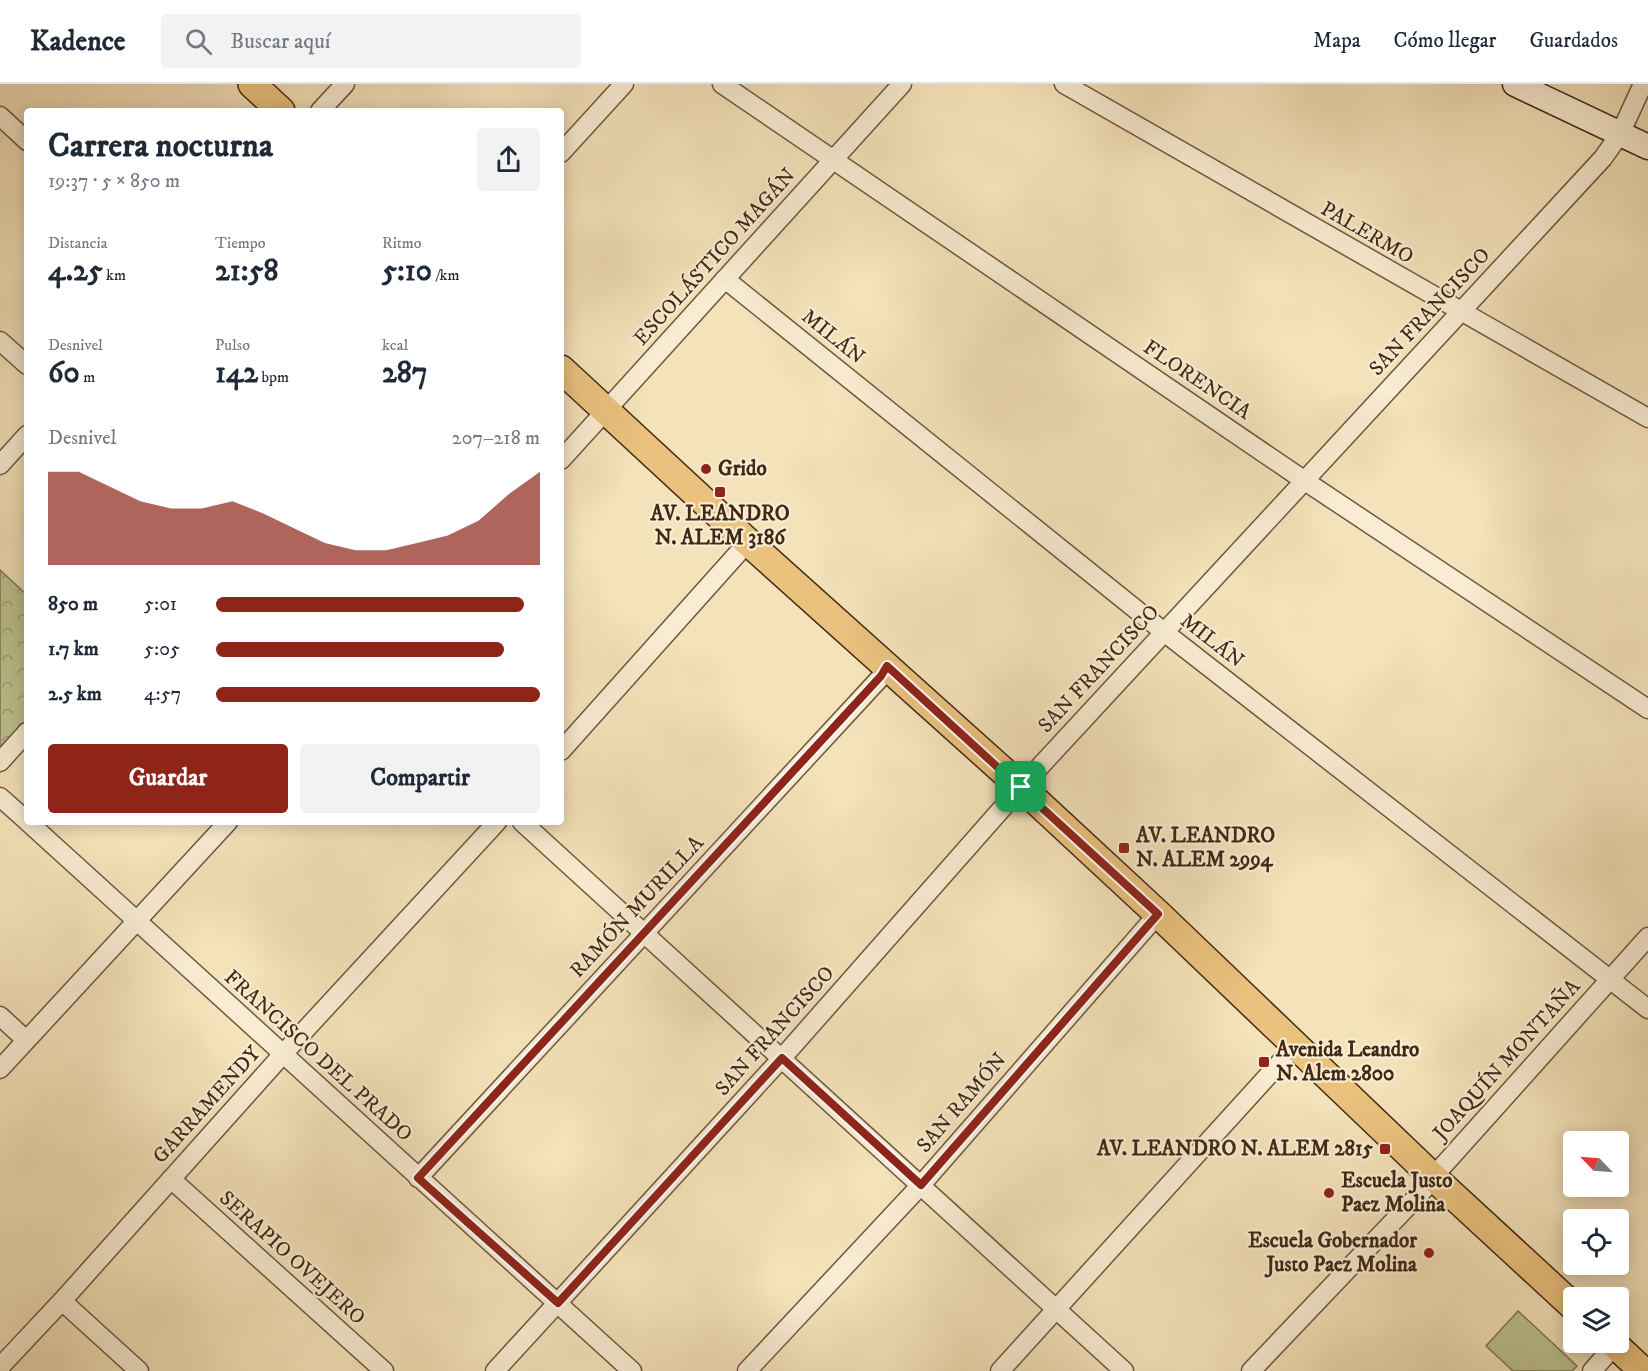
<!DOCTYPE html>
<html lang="es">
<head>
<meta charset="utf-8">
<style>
	:root { --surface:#fff; --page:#f2f2f3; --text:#1f2937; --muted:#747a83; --line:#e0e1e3; --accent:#8f2418 }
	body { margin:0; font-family:"IM FELL DW Pica",serif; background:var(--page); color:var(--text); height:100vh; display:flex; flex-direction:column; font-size:22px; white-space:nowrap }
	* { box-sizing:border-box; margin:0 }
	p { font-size:20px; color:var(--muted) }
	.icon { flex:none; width:33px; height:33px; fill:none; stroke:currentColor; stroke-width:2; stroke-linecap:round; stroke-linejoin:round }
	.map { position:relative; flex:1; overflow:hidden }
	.details { position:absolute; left:24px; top:24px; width:540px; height:717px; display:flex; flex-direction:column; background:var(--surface); border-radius:6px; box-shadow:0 3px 15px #0003 }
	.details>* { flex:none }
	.needle { width:39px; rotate:295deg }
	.fabs { position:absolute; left:1563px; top:1047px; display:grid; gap:12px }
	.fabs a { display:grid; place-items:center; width:66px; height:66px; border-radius:6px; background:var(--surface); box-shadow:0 3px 15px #0003; font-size:30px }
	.pin { position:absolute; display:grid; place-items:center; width:51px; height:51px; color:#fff; margin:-26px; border-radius:12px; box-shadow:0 3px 9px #0006 }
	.round { display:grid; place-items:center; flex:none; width:63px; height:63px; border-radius:6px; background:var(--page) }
	.head { display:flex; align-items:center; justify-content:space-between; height:102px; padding:0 24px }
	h1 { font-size:33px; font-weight:700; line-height:45px }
	.metrics { display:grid; grid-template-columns:repeat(3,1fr); gap:9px; height:102px; padding:6px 24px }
	.metrics div { display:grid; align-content:center }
	.metrics b { font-size:30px; font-weight:700 }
	.metrics small { font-size:16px; font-weight:400 }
	.metrics p { font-size:16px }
	.chart { height:168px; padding:12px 24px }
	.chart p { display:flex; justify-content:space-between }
	.chart svg { width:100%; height:108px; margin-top:6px; fill:var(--accent); opacity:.7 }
	.button { display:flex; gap:12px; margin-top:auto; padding:12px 24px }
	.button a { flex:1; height:69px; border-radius:6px; background:var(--accent); color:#fff; font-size:24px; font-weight:700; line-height:69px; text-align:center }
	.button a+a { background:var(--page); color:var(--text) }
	ul { padding:0 24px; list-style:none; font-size:20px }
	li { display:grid; grid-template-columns:96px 72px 1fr; align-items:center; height:45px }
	li i { height:15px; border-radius:8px; background:var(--accent) }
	header { display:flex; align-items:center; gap:36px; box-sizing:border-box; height:84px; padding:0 30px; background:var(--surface); border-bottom:2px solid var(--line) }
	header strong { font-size:28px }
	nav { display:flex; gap:33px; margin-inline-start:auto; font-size:21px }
	.search { width:420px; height:54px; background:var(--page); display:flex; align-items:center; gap:15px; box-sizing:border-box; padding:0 21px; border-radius:6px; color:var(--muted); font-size:22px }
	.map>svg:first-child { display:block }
	.park { fill:url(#park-crowns); stroke:#7e7652; stroke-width:1.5 }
	.pitch { fill:#bcc38f; stroke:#7e7652; stroke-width:1.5 }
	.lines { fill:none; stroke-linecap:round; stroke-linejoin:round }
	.street-casing { stroke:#6e573f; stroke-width:21 }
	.secondary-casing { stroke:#412916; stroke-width:27 }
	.primary-casing { stroke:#412916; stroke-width:30 }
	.street { stroke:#f8ecd2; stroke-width:18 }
	.secondary { stroke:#f8ecd2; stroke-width:24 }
	.primary { stroke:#eac17d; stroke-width:27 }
	.route-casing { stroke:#fff; stroke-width:12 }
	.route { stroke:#8f2418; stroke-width:8 }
	.poi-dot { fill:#8f2418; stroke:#f8ecd2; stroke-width:2 }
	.labels { text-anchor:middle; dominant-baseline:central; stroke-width:4.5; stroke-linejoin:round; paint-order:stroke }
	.street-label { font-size:21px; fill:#412916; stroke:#f8ecd2 }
	.poi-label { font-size:21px; font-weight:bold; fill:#412916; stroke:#f8ecd2; text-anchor:start }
</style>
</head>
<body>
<header>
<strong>Kadence</strong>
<div class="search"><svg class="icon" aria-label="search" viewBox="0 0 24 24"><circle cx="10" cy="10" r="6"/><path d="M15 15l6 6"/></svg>Buscar aquí</div>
<nav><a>Mapa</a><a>Cómo llegar</a><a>Guardados</a></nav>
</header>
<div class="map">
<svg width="1648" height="1287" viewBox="0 0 1648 1287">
	<defs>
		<pattern id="park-crowns" width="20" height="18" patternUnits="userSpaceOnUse" patternTransform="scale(1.5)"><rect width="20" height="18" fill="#bcc38f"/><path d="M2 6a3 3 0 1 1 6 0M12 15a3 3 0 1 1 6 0" fill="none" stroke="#9a9e74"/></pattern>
	</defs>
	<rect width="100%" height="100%" fill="#f4e2ba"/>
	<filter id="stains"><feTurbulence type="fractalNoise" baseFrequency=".00333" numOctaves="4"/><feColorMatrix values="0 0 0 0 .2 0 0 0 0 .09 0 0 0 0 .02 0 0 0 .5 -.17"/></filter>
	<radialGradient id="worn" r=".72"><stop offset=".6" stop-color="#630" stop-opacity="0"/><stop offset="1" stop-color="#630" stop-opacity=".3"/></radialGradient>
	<polygon class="park" points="0,486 27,511 27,636 0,665"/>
	<polygon class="pitch" points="1518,1227 1577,1282 1572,1287 1513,1287 1486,1262"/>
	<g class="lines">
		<defs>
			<g id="street">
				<polyline points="722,0 1305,397 1648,625"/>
				<polyline points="1064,0 1648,334"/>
				<polyline points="320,27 345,0"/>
				<polyline points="0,32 27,57"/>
				<polyline points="561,69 624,0"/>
				<polyline points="725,195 1164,548 1648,925"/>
				<polyline points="0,257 27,281"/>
				<polyline points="561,376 902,0"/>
				<polyline points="0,381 27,351"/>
				<polyline points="561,667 748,458"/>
				<polyline points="0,678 27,648"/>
				<polyline points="0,713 27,737"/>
				<polyline points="28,738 632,1287"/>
				<polyline points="522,738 1124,1287"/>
				<polyline points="0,932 26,956"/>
				<polyline points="0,985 228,738"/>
				<polyline points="418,1094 881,593 887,582"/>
				<polyline points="171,1095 384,1287"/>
				<polyline points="62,1217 139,1287"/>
				<polyline points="0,1283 62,1217 283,970 497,738"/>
				<polyline points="495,1287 782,974 1021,703 1603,74 1620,50 1643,0"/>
				<polyline points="747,1287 921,1101 1158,830"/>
				<polyline points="1000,1287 1296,961"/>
				<polyline points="1251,1287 1429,1100 1433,1093 1648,853"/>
				<polyline points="1592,1287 1615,1261"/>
			</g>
			<polyline id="secondary" points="1515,0 1648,63"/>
			<g id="primary">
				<polyline points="252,0 281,27"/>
				<polyline points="561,285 748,458 1021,703 1158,830 1433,1093 1574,1223"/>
				<polyline points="1612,1258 1643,1287"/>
			</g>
		</defs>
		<use href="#street" class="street-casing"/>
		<use href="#secondary" class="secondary-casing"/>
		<use href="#primary" class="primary-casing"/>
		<use href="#street" class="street"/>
		<use href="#secondary" class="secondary"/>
		<use href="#primary" class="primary"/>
	</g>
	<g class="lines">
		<defs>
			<polygon id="route" points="887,582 1158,830 921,1101 782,974 558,1219 418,1094 881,592"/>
		</defs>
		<use href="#route" class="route-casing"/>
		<use href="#route" class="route"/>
	</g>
	<g class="poi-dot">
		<circle cx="706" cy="385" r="6"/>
		<rect x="714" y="402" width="12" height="12" rx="3"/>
		<rect x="1118" y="758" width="12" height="12" rx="3"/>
		<rect x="1258" y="972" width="12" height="12" rx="3"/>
		<rect x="1379" y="1059" width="12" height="12" rx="3"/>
		<circle cx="1329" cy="1109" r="6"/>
		<circle cx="1429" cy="1169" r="6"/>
	</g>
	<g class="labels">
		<g class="street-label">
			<text transform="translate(1367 149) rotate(30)">PALERMO</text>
			<text transform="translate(715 173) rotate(-48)">ESCOLÁSTICO MAGÁN</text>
			<text transform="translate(1430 228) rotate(-47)">SAN FRANCISCO</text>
			<text transform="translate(833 253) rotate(39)">MILÁN</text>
			<text transform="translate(1197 296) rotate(34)">FLORENCIA</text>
			<text transform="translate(1212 557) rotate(38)">MILÁN</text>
			<text transform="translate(1099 585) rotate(-47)">SAN FRANCISCO</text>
			<text transform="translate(637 823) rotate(-47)">RAMÓN MURILLA</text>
			<text transform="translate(775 947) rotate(-48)">SAN FRANCISCO</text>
			<text transform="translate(318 972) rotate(42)">FRANCISCO DEL PRADO</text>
			<text transform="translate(1507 976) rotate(-48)">JOAQUÍN MONTAÑA</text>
			<text transform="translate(962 1019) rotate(-49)">SAN RAMÓN</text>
			<text transform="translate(207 1021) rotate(-48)">GARRAMENDY</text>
			<text transform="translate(292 1174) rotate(42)">SERAPIO OVEJERO</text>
		</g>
		<g class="poi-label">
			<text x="718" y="385">Grido</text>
			<text x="720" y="430" text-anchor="middle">AV. LEANDRO<tspan x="720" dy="24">N. ALEM 3186</tspan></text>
			<text x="1136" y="752">AV. LEANDRO<tspan x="1136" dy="24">N. ALEM 2994</tspan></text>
			<text x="1276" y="966">Avenida Leandro<tspan x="1276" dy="24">N. Alem 2800</tspan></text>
			<text x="1373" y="1065" text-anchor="end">AV. LEANDRO N. ALEM 2815</text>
			<text x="1341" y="1097">Escuela Justo<tspan x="1341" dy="24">Paez Molina</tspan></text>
			<text x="1417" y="1157" text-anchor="end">Escuela Gobernador<tspan x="1417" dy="24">Justo Paez Molina</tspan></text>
		</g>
	</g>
	<rect width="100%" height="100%" filter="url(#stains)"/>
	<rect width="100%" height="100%" fill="url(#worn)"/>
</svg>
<div class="fabs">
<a><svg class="needle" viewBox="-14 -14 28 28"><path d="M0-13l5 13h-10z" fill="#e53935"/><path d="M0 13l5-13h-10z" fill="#747a83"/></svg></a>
<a><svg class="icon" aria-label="locate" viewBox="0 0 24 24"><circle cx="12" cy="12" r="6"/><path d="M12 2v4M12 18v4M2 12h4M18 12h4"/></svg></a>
<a><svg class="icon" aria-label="layers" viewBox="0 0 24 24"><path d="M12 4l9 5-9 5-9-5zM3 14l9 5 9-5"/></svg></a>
</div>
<div class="pin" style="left:1021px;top:703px;background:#1e9e55"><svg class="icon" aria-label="arrive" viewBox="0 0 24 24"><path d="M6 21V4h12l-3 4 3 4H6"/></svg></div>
<section class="details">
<div class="head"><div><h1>Carrera nocturna</h1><p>19:37 · 5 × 850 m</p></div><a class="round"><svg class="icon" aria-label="share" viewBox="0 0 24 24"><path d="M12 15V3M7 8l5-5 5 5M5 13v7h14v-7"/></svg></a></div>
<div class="metrics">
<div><p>Distancia</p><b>4.25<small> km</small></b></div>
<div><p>Tiempo</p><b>21:58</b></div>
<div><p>Ritmo</p><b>5:10<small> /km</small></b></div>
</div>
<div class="metrics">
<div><p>Desnivel</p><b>60<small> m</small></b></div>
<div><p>Pulso</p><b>142<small> bpm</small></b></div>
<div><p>kcal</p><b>287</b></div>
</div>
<div class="chart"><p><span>Desnivel</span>207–218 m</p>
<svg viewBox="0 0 160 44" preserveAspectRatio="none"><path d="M0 44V6L10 6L20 12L30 18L40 21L50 21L60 18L70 23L80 29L90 35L100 38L110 38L120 35L130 32L140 26L150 15L160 6V44z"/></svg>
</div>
<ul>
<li><b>850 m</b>5:01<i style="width:95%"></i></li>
<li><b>1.7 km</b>5:05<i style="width:89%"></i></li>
<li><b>2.5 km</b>4:57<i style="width:100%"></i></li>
</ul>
<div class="button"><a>Guardar</a><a>Compartir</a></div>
</section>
</div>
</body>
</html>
